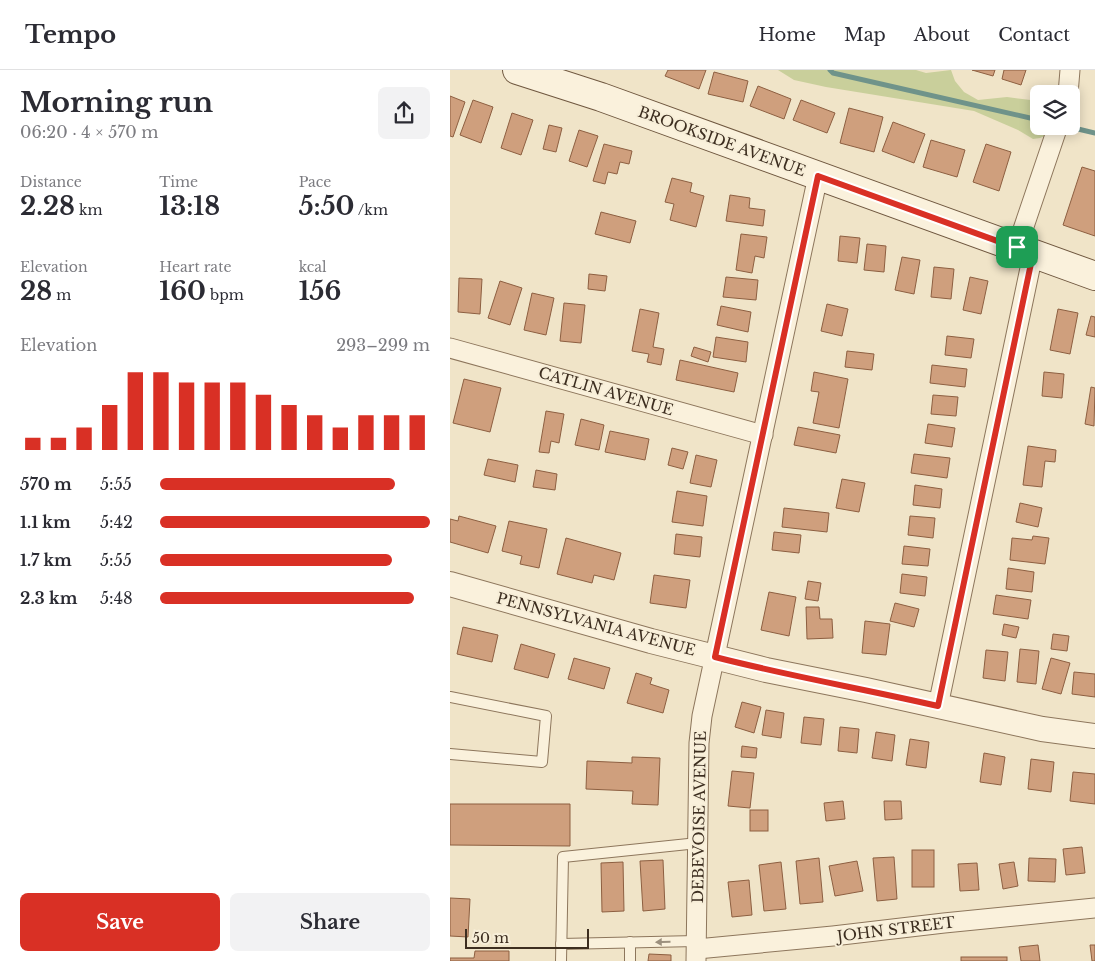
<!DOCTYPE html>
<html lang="en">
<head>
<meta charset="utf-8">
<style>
	:root { --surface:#fff; --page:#f2f2f3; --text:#2b2b33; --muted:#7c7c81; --line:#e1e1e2; --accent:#d93025 }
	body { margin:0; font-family:"Libre Baskerville",serif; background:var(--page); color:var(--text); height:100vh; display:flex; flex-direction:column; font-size:19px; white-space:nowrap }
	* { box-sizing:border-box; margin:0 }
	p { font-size:16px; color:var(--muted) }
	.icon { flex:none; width:28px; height:28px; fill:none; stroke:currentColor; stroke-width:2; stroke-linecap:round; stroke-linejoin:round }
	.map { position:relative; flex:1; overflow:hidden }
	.side { display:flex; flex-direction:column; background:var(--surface); width:450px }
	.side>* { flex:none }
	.controls { position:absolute; left:580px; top:15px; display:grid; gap:10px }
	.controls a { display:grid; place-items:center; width:50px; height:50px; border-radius:8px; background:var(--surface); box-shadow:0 2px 12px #0003; font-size:25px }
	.scale { position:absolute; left:15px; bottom:12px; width:124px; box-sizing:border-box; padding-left:5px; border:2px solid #3d2e20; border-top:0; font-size:14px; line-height:18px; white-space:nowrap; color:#3d2e20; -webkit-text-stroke:4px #f7eed8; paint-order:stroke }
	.pin { position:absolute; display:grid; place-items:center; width:42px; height:42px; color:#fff; margin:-21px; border-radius:10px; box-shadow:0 2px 8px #0006 }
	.round { display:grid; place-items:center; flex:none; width:52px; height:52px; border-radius:8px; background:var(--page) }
	.overview { display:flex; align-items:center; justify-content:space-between; height:85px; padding:0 20px }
	h1 { font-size:28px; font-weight:700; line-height:38px }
	.metrics { display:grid; grid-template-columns:repeat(3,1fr); gap:8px; height:85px; padding:5px 20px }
	.metrics div { display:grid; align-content:center }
	.metrics b { font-size:25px; font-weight:700 }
	.metrics small { font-size:14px; font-weight:400 }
	.metrics p { font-size:14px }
	.chart { height:140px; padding:10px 20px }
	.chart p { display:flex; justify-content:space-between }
	.chart svg { width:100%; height:90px; margin-top:5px; stroke:var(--accent); stroke-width:6 }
	.cta { display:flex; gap:10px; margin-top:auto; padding:10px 20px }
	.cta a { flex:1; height:58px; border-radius:8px; background:var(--accent); color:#fff; font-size:20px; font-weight:700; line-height:58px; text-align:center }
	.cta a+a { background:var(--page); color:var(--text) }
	ul { padding:0 20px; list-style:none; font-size:16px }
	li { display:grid; grid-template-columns:80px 60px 1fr; align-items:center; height:38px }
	li i { height:12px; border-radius:6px; background:var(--accent) }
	header { display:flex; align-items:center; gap:30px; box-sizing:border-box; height:70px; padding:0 25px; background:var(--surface); border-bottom:1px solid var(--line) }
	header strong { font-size:24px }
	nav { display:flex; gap:28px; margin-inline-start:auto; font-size:18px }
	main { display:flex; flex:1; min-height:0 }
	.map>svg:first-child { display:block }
	.green { fill:#c9cf9b }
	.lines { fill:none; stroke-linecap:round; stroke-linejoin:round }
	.stream { stroke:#6f938a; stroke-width:5 }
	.building { fill:#cf9f7d; stroke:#8d5f41 }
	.service-casing { stroke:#8d765c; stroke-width:12 }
	.minor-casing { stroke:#8d765c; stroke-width:21 }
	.tertiary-casing { stroke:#8d765c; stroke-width:26 }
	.secondary-casing { stroke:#6f573f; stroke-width:30 }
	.service { stroke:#faf1dc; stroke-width:10 }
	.minor { stroke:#faf1dc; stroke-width:19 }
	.tertiary { stroke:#faf1dc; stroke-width:24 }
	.secondary { stroke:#faf1dc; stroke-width:28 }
	.oneway { fill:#9c907e }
	.route-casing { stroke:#fff; stroke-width:10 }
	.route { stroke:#d93025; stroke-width:6 }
	.labels { text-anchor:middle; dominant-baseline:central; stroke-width:4; stroke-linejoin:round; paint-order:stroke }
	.street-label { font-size:15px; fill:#3d2e20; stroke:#f7eed8 }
</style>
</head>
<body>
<header>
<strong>Tempo</strong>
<nav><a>Home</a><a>Map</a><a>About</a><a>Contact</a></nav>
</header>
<main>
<section class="side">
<div class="overview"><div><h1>Morning run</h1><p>06:20 · 4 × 570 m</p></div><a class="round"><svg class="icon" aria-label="share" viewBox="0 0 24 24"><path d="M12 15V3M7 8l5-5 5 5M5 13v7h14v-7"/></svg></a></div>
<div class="metrics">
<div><p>Distance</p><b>2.28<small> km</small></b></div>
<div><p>Time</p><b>13:18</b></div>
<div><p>Pace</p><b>5:50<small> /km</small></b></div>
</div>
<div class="metrics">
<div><p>Elevation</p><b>28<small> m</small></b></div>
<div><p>Heart rate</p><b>160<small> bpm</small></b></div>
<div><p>kcal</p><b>156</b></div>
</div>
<div class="chart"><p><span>Elevation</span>293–299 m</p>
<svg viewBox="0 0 160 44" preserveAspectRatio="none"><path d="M5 44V38M15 44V38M25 44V33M35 44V22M45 44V6M55 44V6M65 44V11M75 44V11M85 44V11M95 44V17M105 44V22M115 44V27M125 44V33M135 44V27M145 44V27M155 44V27"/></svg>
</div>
<ul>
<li><b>570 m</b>5:55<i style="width:87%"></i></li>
<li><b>1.1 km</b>5:42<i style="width:100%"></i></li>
<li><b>1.7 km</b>5:55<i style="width:86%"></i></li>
<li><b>2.3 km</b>5:48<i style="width:94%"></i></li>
</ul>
<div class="cta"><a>Save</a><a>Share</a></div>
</section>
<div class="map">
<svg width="645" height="891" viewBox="0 0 645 891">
	<rect width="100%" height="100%" fill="#f0e4c8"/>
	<polygon class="green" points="328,0 466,0 476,3 501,0 505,11 514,22 528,30 557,27 589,31 589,56 603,56 600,64 590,68 583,69 568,60 524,41 376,17 344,10"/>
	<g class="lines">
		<g class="stream">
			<polyline points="380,0 383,3 589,50"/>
			<polyline points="628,59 645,63"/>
		</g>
	</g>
	<g class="building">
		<polygon points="218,0 256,0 249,19 215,6"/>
		<polygon points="522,0 545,0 543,6"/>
		<polygon points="554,0 576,0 571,15 552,9"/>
		<polygon points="264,2 298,11 293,32 258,24"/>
		<polygon points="308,16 341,29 334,49 300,36"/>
		<polygon points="0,26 15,32 3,67 0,66"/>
		<polygon points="23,30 43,37 31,73 10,65"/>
		<polygon points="351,30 385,43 377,63 343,50"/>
		<polygon points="399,38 433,47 424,82 390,73"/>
		<polygon points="62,43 83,50 71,85 51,78"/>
		<polygon points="443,52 475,64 464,93 432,81"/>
		<polygon points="99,55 112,58 106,82 93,79"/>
		<polygon points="129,60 148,66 137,97 119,91"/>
		<polygon points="481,70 515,80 507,107 473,97"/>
		<polygon points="154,74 182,81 179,94 170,92 167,104 158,102 155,114 143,111"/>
		<polygon points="536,74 561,82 549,121 523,112"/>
		<polygon points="632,97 645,101 645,166 613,155"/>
		<polygon points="222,108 242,113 240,122 254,126 246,157 220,150 224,134 215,132"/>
		<polygon points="280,125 300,128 299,138 315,140 313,156 276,151"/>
		<polygon points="151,142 186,151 180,173 145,164"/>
		<polygon points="291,164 317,167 314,188 305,186 302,203 286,200"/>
		<polygon points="390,166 410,168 407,193 388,191"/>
		<polygon points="417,174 436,176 434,202 414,200"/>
		<polygon points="452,187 470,190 464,224 445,220"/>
		<polygon points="484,197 504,199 501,229 481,227"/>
		<polygon points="139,204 157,206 155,221 138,219"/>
		<polygon points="276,207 308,210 306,230 273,227"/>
		<polygon points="520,207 538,211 531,244 513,240"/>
		<polygon points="9,208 32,209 30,244 8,242"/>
		<polygon points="50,211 72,218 60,255 38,248"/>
		<polygon points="82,223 104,228 96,265 74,260"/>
		<polygon points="114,233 135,235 131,273 110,271"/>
		<polygon points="377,234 398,239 392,266 371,261"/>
		<polygon points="271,236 301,242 298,262 267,255"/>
		<polygon points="190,239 209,243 203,277 214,279 211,295 197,292 199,284 182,281"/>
		<polygon points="608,239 628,243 620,284 600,280"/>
		<polygon points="641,246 645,247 645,267 636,265"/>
		<polygon points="497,266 524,269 521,288 495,285"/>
		<polygon points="266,267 298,272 296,292 263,287"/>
		<polygon points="244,277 261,282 258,292 241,286"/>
		<polygon points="397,281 424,284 422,300 395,297"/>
		<polygon points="230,290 288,303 284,322 226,310"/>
		<polygon points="482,295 517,299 515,317 480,313"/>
		<polygon points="364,302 398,309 389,358 363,353 369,322 361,321"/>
		<polygon points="594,302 614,304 612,328 592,326"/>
		<polygon points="14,309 51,318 40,362 3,353"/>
		<polygon points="641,317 645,318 644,356 635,354"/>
		<polygon points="483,325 508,327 506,346 481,344"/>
		<polygon points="96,341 114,344 109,373 101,371 99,383 89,382"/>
		<polygon points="131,349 154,355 149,380 125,375"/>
		<polygon points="478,354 505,358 502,377 475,373"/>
		<polygon points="348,357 390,365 386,383 344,375"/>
		<polygon points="160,361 199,369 195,390 155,382"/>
		<polygon points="578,376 606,380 605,392 595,391 592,417 573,415"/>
		<polygon points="222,378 238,382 233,399 218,395"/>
		<polygon points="464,384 500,388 497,408 461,403"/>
		<polygon points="246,385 267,390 261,417 240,413"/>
		<polygon points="38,389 68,395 65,412 34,405"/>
		<polygon points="86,400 107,404 105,420 83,417"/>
		<polygon points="392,409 415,413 409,442 386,438"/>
		<polygon points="465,415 492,419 490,438 463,435"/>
		<polygon points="227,421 257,426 253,456 222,452"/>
		<polygon points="570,433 592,438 588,457 566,452"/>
		<polygon points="334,438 379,443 377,462 332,457"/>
		<polygon points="9,446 46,456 38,483 0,472 0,449 8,451"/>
		<polygon points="460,446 485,448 483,468 458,465"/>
		<polygon points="59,451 97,459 89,498 70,494 72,486 52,481"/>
		<polygon points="324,462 351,465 349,483 322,480"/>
		<polygon points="226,464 252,467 250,487 224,484"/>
		<polygon points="583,466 599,468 595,494 560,490 562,468 582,470"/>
		<polygon points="116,468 171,483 164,510 144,505 142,513 107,504"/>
		<polygon points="454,476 480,479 478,496 452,494"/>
		<polygon points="558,498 584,502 582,522 556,519"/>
		<polygon points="452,504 477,507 475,526 450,523"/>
		<polygon points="204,505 240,510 236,538 200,533"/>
		<polygon points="358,511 371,513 368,531 355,529"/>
		<polygon points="319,522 346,527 339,566 311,560"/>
		<polygon points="546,525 581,530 578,549 543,544"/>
		<polygon points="445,533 469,539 464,557 440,551"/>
		<polygon points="356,537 369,537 370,549 382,549 383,568 357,569"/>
		<polygon points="415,551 440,554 436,585 412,583"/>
		<polygon points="554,554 569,557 566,568 552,565"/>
		<polygon points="13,557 48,565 42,592 7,584"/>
		<polygon points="603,564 619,566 617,581 601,579"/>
		<polygon points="71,574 105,584 98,608 64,599"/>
		<polygon points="570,579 589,581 586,614 567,612"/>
		<polygon points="536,580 558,582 555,611 533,608"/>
		<polygon points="124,588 160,598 154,619 118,609"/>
		<polygon points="601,588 620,593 611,624 592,619"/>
		<polygon points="624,602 645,604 645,627 622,624"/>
		<polygon points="186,603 202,608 200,614 219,620 213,643 177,633"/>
		<polygon points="292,632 311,637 304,663 285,657"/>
		<polygon points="316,640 334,643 331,668 312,665"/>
		<polygon points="354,647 374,649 371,675 351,673"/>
		<polygon points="390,657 409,659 407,683 388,681"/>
		<polygon points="426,662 445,665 442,691 422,688"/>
		<polygon points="460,669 479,672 476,698 456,695"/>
		<polygon points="292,676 307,678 306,688 291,687"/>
		<polygon points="534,683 555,687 551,715 530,712"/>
		<polygon points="182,687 210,688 208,735 182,734 183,721 136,719 137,691 182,693"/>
		<polygon points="581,689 604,692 601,722 578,719"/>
		<polygon points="282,701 304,703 300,738 278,736"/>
		<polygon points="623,702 645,704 645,734 620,731"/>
		<polygon points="393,731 395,749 376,751 374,733"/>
		<polygon points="434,731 451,731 452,749 435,750"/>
		<polygon points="0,734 120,734 120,776 0,775"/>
		<rect x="300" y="740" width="18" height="21"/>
		<polygon points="632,777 635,803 616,805 613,779"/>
		<rect x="462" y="780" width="22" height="37"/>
		<polygon points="444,787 447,829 427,831 423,788"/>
		<polygon points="369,788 373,832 350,834 346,791"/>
		<polygon points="579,788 606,789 605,812 578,811"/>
		<polygon points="213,790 215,839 193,841 190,791"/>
		<polygon points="407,791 413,821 385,826 379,796"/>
		<polygon points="173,792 174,841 152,842 151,793"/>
		<polygon points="331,792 336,839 314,841 309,795"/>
		<polygon points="564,792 568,816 553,819 549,794"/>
		<polygon points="527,793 529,820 510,821 508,794"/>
		<polygon points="299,810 302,845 282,847 278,812"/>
		<polygon points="0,828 20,829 18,867 0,866"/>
		<polygon points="588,875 590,891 571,891 569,877"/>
		<polygon points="640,875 645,875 645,891 642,891"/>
		<polygon points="25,881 59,881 59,891 0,891 0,888 24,888"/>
		<polygon points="199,884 221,885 221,891 198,891"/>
		<rect x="511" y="887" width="46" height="4"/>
	</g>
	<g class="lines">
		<defs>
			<g id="service">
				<polyline points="0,627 96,646 92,692 0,684"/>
				<polyline points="111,874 246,871"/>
				<polyline points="111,891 113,787 248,773"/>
				<polyline points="180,891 180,872"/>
			</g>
			<g id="minor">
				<polyline points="618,24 620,0"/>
				<polyline points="567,177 608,56"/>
				<polyline points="0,278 313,365"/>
				<polyline points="488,636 583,184"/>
				<polyline points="247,879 383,866 494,853 645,838"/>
				<polyline points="246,891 249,673 252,646 368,106"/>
			</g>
			<polyline id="tertiary" points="0,514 201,571 316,600 416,620 592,659 645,666"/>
			<polyline id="secondary" points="67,0 151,27 645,206"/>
		</defs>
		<use href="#service" class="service-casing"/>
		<use href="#minor" class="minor-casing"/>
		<use href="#tertiary" class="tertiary-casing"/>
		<use href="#secondary" class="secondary-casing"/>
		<use href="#service" class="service"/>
		<use href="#minor" class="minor"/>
		<use href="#tertiary" class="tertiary"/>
		<use href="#secondary" class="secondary"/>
	</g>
	<defs><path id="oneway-solid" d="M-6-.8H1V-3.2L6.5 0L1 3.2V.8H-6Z" transform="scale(1.25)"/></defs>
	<use class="oneway" href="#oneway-solid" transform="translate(213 872) rotate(179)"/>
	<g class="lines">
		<defs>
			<path id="route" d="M368 106 583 184 488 636C414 619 339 606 265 587Z"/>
		</defs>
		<use href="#route" class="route-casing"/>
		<use href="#route" class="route"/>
	</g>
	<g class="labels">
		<g class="street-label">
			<text transform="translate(272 71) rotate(20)">BROOKSIDE AVENUE</text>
			<text transform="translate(156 321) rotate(16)">CATLIN AVENUE</text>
			<text transform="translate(146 554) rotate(15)">PENNSYLVANIA AVENUE</text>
			<text transform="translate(249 747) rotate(-89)">DEBEVOISE AVENUE</text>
			<text transform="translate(446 859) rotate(-7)">JOHN STREET</text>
		</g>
	</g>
</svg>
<div class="controls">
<a><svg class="icon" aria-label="layers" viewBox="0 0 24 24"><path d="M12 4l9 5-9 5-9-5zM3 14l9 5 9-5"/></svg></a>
</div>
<div class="scale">50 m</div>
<div class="pin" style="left:567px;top:177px;background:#1e9e55"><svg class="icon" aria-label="arrive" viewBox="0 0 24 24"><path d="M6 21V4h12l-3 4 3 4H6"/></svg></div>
</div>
</main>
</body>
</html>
